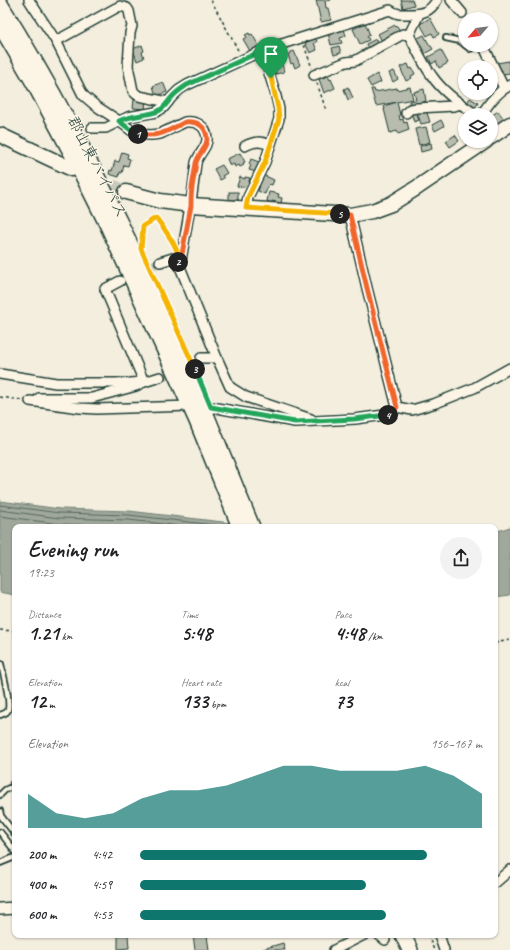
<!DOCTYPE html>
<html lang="en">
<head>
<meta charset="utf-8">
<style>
	:root { --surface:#fff; --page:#f2f2f2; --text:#202124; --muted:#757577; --accent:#0f766e }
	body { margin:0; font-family:Caveat,"Klee One",sans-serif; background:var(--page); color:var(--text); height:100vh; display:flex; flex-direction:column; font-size:15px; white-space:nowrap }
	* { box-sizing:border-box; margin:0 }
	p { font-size:13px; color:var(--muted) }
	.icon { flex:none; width:22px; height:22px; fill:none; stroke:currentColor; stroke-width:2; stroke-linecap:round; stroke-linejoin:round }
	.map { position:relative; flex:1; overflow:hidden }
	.details { position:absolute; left:12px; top:524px; width:486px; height:414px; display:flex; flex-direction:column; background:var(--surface); border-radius:8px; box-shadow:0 1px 3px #0004 }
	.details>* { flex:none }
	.needle { width:26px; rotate:242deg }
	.tools { position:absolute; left:458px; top:12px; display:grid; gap:8px }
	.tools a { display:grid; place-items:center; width:40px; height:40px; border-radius:50%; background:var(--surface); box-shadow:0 1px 3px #0004; font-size:20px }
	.pin { position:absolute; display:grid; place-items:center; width:34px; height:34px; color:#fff; margin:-41px -17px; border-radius:50% 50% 50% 0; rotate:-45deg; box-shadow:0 0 4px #0007 }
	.pin .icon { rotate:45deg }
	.km { position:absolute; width:20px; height:20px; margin:-10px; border-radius:50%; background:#222; color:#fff; font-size:11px; line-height:20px; text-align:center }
	.round { display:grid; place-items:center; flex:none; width:42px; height:42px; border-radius:21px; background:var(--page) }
	.head { display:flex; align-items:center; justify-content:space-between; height:68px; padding:0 16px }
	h1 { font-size:22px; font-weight:800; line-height:30px }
	.stats { display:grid; grid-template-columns:repeat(3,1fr); gap:6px; height:68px; padding:4px 16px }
	.stats div { display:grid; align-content:center }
	.stats b { font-size:20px; font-weight:800 }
	.stats small { font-size:11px; font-weight:400 }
	.stats p { font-size:11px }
	.chart { height:112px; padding:8px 16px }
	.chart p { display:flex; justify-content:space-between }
	.chart svg { width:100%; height:72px; margin-top:4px; fill:var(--accent); opacity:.7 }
	ul { padding:0 16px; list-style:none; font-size:13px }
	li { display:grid; grid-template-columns:64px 48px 1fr; align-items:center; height:30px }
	li i { height:10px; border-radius:5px; background:var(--accent) }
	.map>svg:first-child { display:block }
	.water { fill:#a0a89b; stroke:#6c7d72 }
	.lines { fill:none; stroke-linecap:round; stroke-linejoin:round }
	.shore { stroke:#53685d; stroke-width:1 }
	.building { fill:#b8bcae; stroke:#1f3d34 }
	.minor-tunnel { stroke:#c9cbbc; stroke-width:9; stroke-dasharray:9 4.5; stroke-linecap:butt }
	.primary-tunnel { stroke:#c9cbbc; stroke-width:14; stroke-dasharray:14 7; stroke-linecap:butt }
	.service-casing { stroke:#1f3d34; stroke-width:8 }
	.minor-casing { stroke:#1f3d34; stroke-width:12 }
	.tertiary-casing { stroke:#1f3d34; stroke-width:14 }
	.primary-casing { stroke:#1f3d34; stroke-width:17 }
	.trunk-casing { stroke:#1f3d34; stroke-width:18 }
	.path { stroke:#1f3d34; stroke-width:1.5; stroke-dasharray:3 3; stroke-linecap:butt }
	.service { stroke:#fcf5e5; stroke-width:4.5 }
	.minor { stroke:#fcf5e5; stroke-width:9 }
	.tertiary { stroke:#fcf5e5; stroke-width:11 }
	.primary { stroke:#fcf5e5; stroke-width:14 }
	.trunk { stroke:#fcf5e5; stroke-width:15 }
	.split-1-casing { stroke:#fff; stroke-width:8 }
	.split-2-casing { stroke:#fff; stroke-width:8 }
	.split-3-casing { stroke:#fff; stroke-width:8 }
	.split-4-casing { stroke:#fff; stroke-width:8 }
	.split-5-casing { stroke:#fff; stroke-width:8 }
	.split-6-casing { stroke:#fff; stroke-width:8 }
	.split-1 { stroke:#22a559; stroke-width:5 }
	.split-2 { stroke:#f0652b; stroke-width:5 }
	.split-3 { stroke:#f5b400; stroke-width:5 }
	.split-4 { stroke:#22a559; stroke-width:5 }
	.split-5 { stroke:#f0652b; stroke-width:5 }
	.split-6 { stroke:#f5b400; stroke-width:5 }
	.labels { text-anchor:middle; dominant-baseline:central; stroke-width:3; stroke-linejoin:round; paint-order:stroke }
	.street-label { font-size:16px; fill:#1f3d34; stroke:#fcf5e5 }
</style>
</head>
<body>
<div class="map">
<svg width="510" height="950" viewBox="0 0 510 950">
	<rect width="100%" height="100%" fill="#f3eede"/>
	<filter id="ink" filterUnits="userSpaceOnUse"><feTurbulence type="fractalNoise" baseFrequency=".025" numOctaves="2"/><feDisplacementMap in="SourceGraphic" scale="8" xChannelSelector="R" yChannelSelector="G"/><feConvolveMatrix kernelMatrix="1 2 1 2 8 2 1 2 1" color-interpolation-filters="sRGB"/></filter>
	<g filter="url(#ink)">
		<g class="water">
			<polygon points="0,501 60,509 129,511 265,527 15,527 15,595 0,592"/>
			<polygon points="510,527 510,595 495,597 495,532"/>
		</g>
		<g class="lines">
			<g class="shore">
				<polyline points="0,505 59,513 129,515 231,527"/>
				<polyline points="0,510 59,518 129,520 188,527"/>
				<polyline points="0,516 59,524 136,527"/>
			</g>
		</g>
		<g class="building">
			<polygon points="316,0 331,0 325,1 326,8 328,8 331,20 321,22"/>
			<polygon points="401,0 412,0 414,5 403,8"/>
			<polygon points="430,18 439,34 434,37 432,33 427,36 420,24"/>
			<polygon points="365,23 370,35 367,36 369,40 360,44 353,29"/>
			<polygon points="395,25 396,26 397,26 399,29 398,30 398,31 388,37 388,38 382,41 378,34"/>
			<polygon points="344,29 346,36 340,38 342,43 331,45 328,33"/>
			<polygon points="249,33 250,35 252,34 259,46 250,51 243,39 247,37 245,35"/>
			<polygon points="424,35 430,46 431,46 433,49 424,54 416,39"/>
			<polygon points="315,37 317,42 314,43 317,50 310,53 305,43"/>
			<polygon points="376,39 378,44 368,48 366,44"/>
			<polygon points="142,45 144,51 142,52 144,58 137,61 133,49"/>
			<polygon points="339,46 341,53 334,55 332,48"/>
			<polygon points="441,50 448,63 439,68 436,61 432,64 428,57"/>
			<polygon points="294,51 300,65 295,68 293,63 291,64 288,55 289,54 289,53"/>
			<polygon points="280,55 284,72 276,74 272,57"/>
			<polygon points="509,61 510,73 502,74 502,70 498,71 497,63"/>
			<polygon points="408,64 410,69 412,68 415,74 411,76 412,78 406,81 400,67"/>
			<polygon points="394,71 398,79 393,82 389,73"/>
			<polygon points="377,74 381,82 371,87 367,80"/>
			<polygon points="328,76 330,80 331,79 335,88 324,93 319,79"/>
			<polygon points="163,82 167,92 156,96 153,86"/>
			<polygon points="348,87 353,98 348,100 344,89"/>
			<polygon points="410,87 413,99 376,106 371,89 374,89 375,92 397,88 397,90"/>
			<polygon points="424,89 426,101 423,102 424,104 410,106 409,101 416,100 414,92"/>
			<polygon points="470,98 478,103 475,108 467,103"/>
			<polygon points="134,99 146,100 145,109 133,108"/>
			<polygon points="397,102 400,115 399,115 400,120 403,119 404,123 407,122 409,130 398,134 397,131 390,133 384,109 385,109 384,106"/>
			<polygon points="426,110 430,122 421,124 417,112"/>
			<polygon points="416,111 419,120 414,122 411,112"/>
			<polygon points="498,111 504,119 495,125 491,120 491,116"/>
			<polygon points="441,120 444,126 435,131 432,125"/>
			<polygon points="426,127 430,142 419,145 415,129"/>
			<polygon points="455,135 459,141 450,147 446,141"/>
			<polygon points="431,143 432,149 421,152 420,146"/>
			<polygon points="122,152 128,154 127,158 130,159 128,166 124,165 122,173 120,172 119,177 109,174 110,170 112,171 115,161 119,162"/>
			<polygon points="240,153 245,162 243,163 244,165 240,167 239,165 235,167 234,164 230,166 227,159"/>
			<polygon points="251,159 259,162 256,172 249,170 251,165 249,164"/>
			<polygon points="222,165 227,173 222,176 224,178 220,180 214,169"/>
			<polygon points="263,175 274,180 272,185 269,184 265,194 258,191 260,186 258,185"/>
			<polygon points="240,177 245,179 245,177 250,178 247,188 237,186"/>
			<rect x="229" y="192" width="9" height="8"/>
			<polygon points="269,192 279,194 278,197 282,198 281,203 272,201 272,203 267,201"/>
			<polygon points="15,779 15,794 9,782"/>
			<polygon points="118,935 128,935 129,948 118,949"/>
			<polygon points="193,935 207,935 209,950 195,950"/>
			<polygon points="283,943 285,950 263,950 263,949"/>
		</g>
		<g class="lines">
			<g class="minor-tunnel">
				<polyline points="139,272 160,262"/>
				<polyline points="160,377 201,358"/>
			</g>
			<polyline class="primary-tunnel" points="93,178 126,192"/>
			<defs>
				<g id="service">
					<polyline points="446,38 460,41 465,45"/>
					<polyline points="465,45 470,49 478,45"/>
					<path d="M0 664H1C3 674 11 700 8 710 7 713 3 714 0 715"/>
					<polyline points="0,795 5,790 9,788"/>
					<polyline points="0,811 1,816 15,834"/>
					<polyline points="0,832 15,851"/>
					<polyline points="0,863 15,857"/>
				</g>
				<g id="minor">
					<path d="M29 0 56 41 83 95 96 106 119 121 132 131 138 134 151 135 160 134 185 122C196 121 206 125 207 138 208 147 198 154 196 163 194 178 193 192 190 206 187 227 183 247 180 267"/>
					<polyline points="451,0 462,13"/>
					<path d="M419 14 409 35C416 48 423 64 432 76 443 92 461 105 477 115"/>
					<polyline points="56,41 116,8 120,6 127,8 129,11 132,26 130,33 128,66 133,91 136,94 139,96 168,102"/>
					<polyline points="483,45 504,88"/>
					<polyline points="314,75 346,62 355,61 403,34 409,35"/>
					<polyline points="406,113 410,109 417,108 454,106 461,104"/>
					<path d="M481 115C490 102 496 93 510 85"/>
					<path d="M92 128H106L128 117 156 112 164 107 171 98 179 90 187 85 266 49 390 10C398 15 399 14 409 14 422 14 430 12 437 0"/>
					<path d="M245 146C255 141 260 141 270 145"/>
					<polyline points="246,208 248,197 265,162 279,119 279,109 275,92 269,73 266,49"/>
					<polyline points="350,215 367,288 397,407"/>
					<polyline points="160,262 176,257 217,358 230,387 246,397 311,419"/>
					<polyline points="201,358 217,358"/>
					<polyline points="0,374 56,383 130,383 144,382 105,289 120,281"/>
					<polyline points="39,398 92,398 136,386 144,382 160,377"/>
					<polyline points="30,401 80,408 97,409 190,406"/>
					<polyline points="203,407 211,407 295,422 355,419 392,414 397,407 412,410 436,403 474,388 510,368"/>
					<polyline points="495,883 510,870"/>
					<polyline points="379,935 385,940"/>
					<polyline points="439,935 444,950"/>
					<polyline points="334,950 364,935"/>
				</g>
				<polyline id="tertiary" points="0,909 15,908"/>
				<g id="primary">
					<polyline points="0,135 72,169"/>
					<polyline points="491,137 510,124"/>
					<polyline points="126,192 160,201 191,205 350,215 372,211 391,204 418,187 486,141"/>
				</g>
				<g id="trunk">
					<path d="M0 4C67 111 123 224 174 340 202 401 226 465 252 527"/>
					<polyline points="0,25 34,83 71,152 108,226 197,421 240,527"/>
					<polyline points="403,935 410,950"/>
				</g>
			</defs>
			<use href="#service" class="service-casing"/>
			<use href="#minor" class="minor-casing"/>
			<use href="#tertiary" class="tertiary-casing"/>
			<use href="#primary" class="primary-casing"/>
			<use href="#trunk" class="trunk-casing"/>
			<g class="path">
				<polyline points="211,0 239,52"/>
				<polyline points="304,45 312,68"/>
				<polyline points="317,83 326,110"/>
				<polyline points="142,242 143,226 156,218 166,231 175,248"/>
				<polyline points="0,397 22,400"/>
				<polyline points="0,630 15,631"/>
				<polyline points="495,643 510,640"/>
				<polyline points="428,935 434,950"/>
			</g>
			<use href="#service" class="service"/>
			<use href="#minor" class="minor"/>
			<use href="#tertiary" class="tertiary"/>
			<use href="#primary" class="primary"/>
			<use href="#trunk" class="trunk"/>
		</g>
	</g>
	<g class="lines" filter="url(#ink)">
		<defs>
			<path id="split-1" d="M138 134 132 131 119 121C131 115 144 116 156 112 164 110 167 102 172 97 176 92 181 89 187 85L266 49 269 74 271 78"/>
			<path id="split-2" d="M138 134C160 138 167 131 185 122 196 121 206 125 207 138 208 147 198 154 196 163 195 171 193 180 192 188 191 194 191 200 191 206 187 227 183 247 180 267L178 262"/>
			<path id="split-3" d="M178 262C177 258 177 256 177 252 176 245 161 224 156 218L143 226 141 249 165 302 195 369"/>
			<polyline id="split-4" points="195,369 211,407 295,422 354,419 388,415"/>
			<polyline id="split-5" points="340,214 350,215 367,288 397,407 392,414 388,415"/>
			<polyline id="split-6" points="271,78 278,108 279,119 265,162 248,197 246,208 340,214"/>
		</defs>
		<use href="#split-1" class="split-1-casing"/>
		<use href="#split-2" class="split-2-casing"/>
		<use href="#split-3" class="split-3-casing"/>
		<use href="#split-4" class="split-4-casing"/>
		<use href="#split-5" class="split-5-casing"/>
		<use href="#split-6" class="split-6-casing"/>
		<use href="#split-1" class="split-1"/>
		<use href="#split-2" class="split-2"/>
		<use href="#split-3" class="split-3"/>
		<use href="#split-4" class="split-4"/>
		<use href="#split-5" class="split-5"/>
		<use href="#split-6" class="split-6"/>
	</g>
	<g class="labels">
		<g class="street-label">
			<text transform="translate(97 167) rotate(63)">郡山東バイパス</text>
		</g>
	</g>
</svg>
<div class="tools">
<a><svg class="needle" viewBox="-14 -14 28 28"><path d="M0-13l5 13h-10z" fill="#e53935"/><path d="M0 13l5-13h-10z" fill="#757577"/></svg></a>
<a><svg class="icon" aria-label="locate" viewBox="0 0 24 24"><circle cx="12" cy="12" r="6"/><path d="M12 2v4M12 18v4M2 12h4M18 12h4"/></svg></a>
<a><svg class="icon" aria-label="layers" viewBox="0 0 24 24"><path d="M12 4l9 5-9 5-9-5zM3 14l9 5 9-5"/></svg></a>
</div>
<div class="pin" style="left:271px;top:78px;background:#1e9e55"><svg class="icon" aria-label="arrive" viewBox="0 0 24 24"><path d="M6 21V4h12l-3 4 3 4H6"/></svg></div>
<b class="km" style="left:138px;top:134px">1</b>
<b class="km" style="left:178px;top:262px">2</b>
<b class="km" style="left:195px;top:369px">3</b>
<b class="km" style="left:388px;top:415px">4</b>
<b class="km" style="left:340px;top:214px">5</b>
<section class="details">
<div class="head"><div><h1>Evening run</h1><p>19:23</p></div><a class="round"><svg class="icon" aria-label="share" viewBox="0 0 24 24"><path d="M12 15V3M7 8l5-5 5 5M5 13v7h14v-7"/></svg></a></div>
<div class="stats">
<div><p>Distance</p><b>1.21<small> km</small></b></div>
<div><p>Time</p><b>5:48</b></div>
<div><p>Pace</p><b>4:48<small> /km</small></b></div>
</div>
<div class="stats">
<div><p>Elevation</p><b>12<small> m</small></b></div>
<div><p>Heart rate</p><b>133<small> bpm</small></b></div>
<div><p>kcal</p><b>73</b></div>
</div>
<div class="chart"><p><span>Elevation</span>156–167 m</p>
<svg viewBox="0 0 160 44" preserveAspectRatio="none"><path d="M0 44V23L10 35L20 38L30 35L40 26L50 21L60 21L70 18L80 12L90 6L100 6L110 9L120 9L130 9L140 6L150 12L160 23V44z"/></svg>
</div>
<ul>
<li><b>200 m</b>4:42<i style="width:84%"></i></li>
<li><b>400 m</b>4:59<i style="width:66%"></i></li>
<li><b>600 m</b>4:53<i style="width:72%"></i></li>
</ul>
</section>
</div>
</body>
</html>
